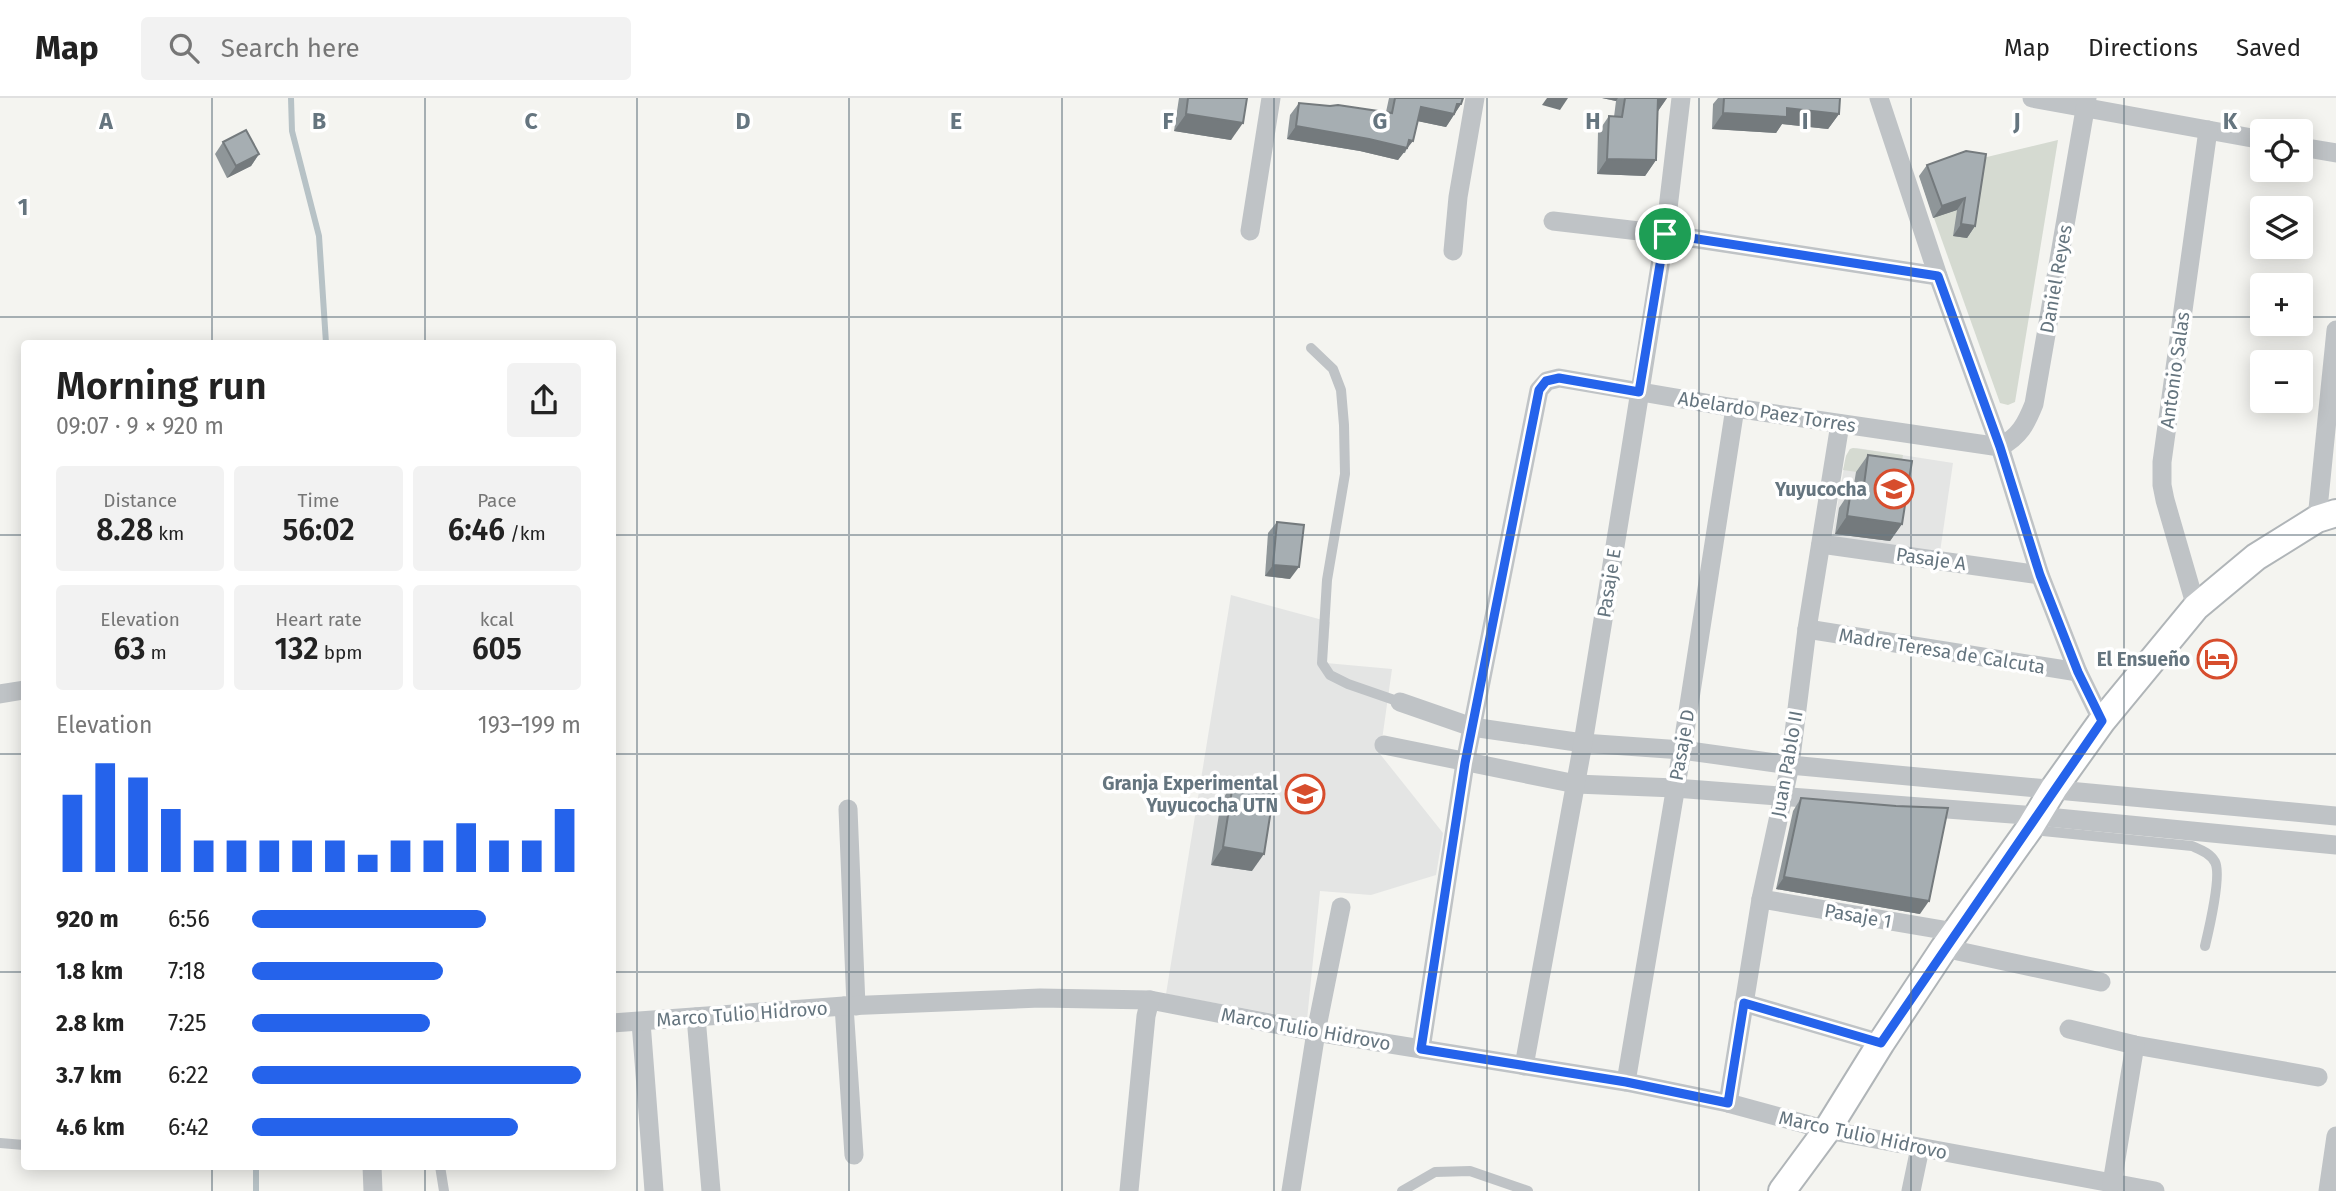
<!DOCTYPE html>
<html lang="en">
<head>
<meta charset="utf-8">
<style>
	:root { --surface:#fff; --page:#f2f2f2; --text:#222; --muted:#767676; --line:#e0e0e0; --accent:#2563eb }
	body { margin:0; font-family:"Fira Sans",sans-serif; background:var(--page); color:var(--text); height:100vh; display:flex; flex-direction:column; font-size:26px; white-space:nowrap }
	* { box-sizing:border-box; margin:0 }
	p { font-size:23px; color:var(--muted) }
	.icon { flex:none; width:38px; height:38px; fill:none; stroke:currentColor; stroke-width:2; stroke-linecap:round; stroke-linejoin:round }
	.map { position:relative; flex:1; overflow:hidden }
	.details { position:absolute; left:21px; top:242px; width:595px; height:830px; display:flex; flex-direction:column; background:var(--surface); border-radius:7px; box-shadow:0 4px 18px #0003 }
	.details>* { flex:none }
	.fabs { position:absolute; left:2250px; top:21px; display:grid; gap:14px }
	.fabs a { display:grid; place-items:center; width:63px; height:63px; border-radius:7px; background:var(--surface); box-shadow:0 4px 18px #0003; font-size:35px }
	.pin { position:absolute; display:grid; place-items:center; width:60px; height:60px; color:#fff; margin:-30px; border:4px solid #fff; border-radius:50%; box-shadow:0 2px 7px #0007 }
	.round { display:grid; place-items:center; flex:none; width:74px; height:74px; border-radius:7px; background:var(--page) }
	.summary { display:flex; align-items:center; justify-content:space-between; height:119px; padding:0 35px }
	h1 { font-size:38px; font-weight:600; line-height:52px }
	.metrics { display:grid; grid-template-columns:repeat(3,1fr); gap:10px; height:119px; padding:7px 35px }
	.metrics div { display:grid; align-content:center; border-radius:7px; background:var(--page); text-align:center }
	.metrics b { font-size:30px; font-weight:600 }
	.metrics small { font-size:19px; font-weight:400 }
	.metrics p { font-size:19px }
	.chart { height:196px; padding:14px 35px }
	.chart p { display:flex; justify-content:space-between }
	.chart svg { width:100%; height:126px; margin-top:7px; stroke:var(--accent); stroke-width:6 }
	ul { padding:0 35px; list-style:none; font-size:23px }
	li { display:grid; grid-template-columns:112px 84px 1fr; align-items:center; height:52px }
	li i { height:18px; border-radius:9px; background:var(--accent) }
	header { display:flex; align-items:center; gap:42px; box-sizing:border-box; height:98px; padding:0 35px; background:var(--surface); border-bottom:2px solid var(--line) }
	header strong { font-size:33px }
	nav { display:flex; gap:38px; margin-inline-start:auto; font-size:24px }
	.search { width:490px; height:63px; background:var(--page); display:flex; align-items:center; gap:18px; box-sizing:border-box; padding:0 24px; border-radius:7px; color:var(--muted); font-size:26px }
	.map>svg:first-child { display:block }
	.built { fill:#e4e5e4 }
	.green { fill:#d5dad1 }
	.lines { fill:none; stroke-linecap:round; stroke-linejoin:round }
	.stream { stroke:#b7c2c6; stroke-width:6 }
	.secondary-casing { stroke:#b0b5b8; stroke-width:30 }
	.lane { stroke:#bfc3c6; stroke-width:10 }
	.street { stroke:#bfc3c6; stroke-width:19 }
	.secondary { stroke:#fff; stroke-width:26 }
	.wall { fill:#8f9699 }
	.shaded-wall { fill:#747a7d }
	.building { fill:#a6aeb2; stroke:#747a7d; stroke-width:2 }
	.route-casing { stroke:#fff; stroke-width:14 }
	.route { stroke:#2563eb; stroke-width:9 }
	.grid { fill:none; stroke:#65757f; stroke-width:2; stroke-opacity:0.55 }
	.labels { text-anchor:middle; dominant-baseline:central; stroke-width:7; stroke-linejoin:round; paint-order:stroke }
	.street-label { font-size:19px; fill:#65757f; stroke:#fff }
	.poi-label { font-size:19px; font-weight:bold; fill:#65757f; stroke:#fff; text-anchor:end }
	.grid-label { font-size:23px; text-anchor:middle; font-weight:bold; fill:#65757f; stroke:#fff; stroke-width:7; stroke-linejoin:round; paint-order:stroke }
</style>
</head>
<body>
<header>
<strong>Map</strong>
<div class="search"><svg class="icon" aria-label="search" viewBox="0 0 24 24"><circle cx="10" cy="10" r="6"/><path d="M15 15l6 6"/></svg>Search here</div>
<nav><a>Map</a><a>Directions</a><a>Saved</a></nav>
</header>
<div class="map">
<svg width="2336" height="1093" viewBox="0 0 2336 1093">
	<rect width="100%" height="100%" fill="#f4f4f0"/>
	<g class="built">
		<polygon points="1857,350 1953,365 1940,454 1832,439 1846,358 1850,351"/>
		<polygon points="1231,497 1330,524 1326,565 1392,571 1380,656 1443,735 1436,777 1371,797 1320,793 1307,922 1166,896"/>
	</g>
	<g class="green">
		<polygon points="2058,42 2015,304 2008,307 2000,305 1919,78 1945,69"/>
		<polygon points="1853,350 1903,357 1899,380 1843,372 1846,358 1850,351"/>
	</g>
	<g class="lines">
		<g class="stream">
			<polyline points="291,0 292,33 319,138 326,245"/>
			<polyline points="256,1093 256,1068"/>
		</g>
		<defs>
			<polyline id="secondary" points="1782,1093 1827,1032 1881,945 1944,850 2029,731 2054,690 2102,623 2196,509 2256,459 2317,421 2336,415"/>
		</defs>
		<use href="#secondary" class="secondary-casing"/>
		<g class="lane">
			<polyline points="1311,250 1333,271 1341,292 1344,327 1345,376 1327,482 1322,565 1330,577 1348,586 1400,604"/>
			<path d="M2033 732 2192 748C2201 752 2210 755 2215 764 2222 777 2209 831 2205 848"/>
			<polyline points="0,1045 24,1047"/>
			<polyline points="440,1068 444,1093"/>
			<polyline points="1402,1093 1435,1074 1470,1073 1528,1093"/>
		</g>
		<g class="street">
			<polyline points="1879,0 1938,178 2000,349 2040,477 2078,574 2102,623"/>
			<polyline points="2032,0 2263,42"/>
			<polyline points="2301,49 2336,55"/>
			<polyline points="1553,123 1665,136 1938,178"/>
			<polyline points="1250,133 1271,0"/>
			<polyline points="1453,153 1458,99 1475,0"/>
			<polyline points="2317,421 2336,232"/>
			<polyline points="1821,446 2040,477"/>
			<polyline points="2196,509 2165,402 2162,387 2162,364 2208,32"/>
			<polyline points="1807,531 2078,574"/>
			<polyline points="0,596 24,592"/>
			<polyline points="1400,604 1472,629 1583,645 1682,652 1790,667 2336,718"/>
			<polyline points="1384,647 1576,686 1675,690 2037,718 2336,747"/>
			<polyline points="848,711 856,908"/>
			<polyline points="1761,801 1955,834"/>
			<polyline points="1944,850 2101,884"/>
			<polyline points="1744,905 1881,945"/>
			<polyline points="844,908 854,1057"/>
			<polyline points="696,919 711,1093"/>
			<polyline points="641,924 654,1093"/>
			<polyline points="612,925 844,908 1040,900 1150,902 1316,934 1626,984 1728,1005 1827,1032 2155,1093"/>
			<polyline points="2069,931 2135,947 2318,979"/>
			<path d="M1421 951 1465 665 1539 292 1547 283 1559 280 1735 310 2000 349C2020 338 2026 326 2034 306L2087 0"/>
			<polyline points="1524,968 1583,645 1629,362 1665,136 1681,0"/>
			<polyline points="1626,984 1682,652 1735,310"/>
			<polyline points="1728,1005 1761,801 1790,667 1807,531 1840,326"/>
			<polyline points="372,1068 373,1093"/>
			<polyline points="2112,1085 2135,947"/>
			<polyline points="1129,1093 1146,918 1150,902"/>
			<polyline points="1291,1093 1316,934 1341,809"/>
			<polyline points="1911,1093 1920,1050"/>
			<polyline points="2328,1093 2336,1038"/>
		</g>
		<use href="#secondary" class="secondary"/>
	</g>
	<g class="wall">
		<polygon points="1179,0 1247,0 1231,42 1174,33"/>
		<polygon points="1389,0 1463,0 1461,6 1446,29 1418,23 1405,55 1403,55 1398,62 1360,53 1287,41 1290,17 1299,5 1386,14"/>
		<polygon points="1602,0 1667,0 1658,13 1656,62 1645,78 1597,76 1598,34 1609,18 1614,19 1616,3"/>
		<polygon points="1718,0 1724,0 1839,16 1828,31 1782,26 1776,35 1712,31 1713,6"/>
		<polygon points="223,44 259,56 251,68 227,80 215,56"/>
		<polygon points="1966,53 1975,128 1967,140 1953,138 1957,112 1933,120 1919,78 1927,67"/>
		<polygon points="1868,357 1902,426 1890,443 1835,436 1839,410 1851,392 1853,392 1856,374"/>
		<polygon points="1277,424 1290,481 1265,478 1268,435"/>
		<polygon points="1233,686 1252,773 1211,767 1221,703"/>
		<polygon points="1801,700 1896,708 1920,816 1776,791 1793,713"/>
	</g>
	<g class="shaded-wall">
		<polygon points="1547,0 1568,0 1560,12 1542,7"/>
		<polygon points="1602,0 1618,0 1616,3"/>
		<polygon points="1656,0 1667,0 1658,13"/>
		<polygon points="1457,6 1461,6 1446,29 1412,22 1421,9"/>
		<polygon points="1787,10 1839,16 1828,31 1782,26 1776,35 1712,31 1723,15"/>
		<polygon points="1186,16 1243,25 1231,42 1174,33"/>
		<polygon points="1296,28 1409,42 1413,43 1398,62 1360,53 1287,41"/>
		<polygon points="259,56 251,68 227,80 236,68"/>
		<polygon points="1607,61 1656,62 1645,78 1597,76"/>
		<polygon points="1965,100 1957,112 1933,120 1942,108"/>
		<polygon points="1961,126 1975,128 1967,140 1953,138"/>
		<polygon points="1847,418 1902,426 1890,443 1835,436"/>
		<polygon points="1273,467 1299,469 1290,481 1265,478"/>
		<polygon points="1223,749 1264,756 1252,773 1211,767"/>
		<polygon points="1784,779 1929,803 1920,816 1776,791"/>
	</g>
	<g class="building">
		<polygon points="1188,0 1247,0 1243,25 1186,16"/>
		<polygon points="1395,0 1463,0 1461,6 1457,6 1454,16 1421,9 1413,43 1409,42 1407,50 1369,41 1296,28 1299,5 1330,8 1338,7 1392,15"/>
		<polygon points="1625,0 1658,0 1656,62 1607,61 1609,18 1622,19"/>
		<polygon points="1724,0 1840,0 1839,16 1787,10 1787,19 1723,15"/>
		<polygon points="246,32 259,56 236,68 223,44"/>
		<polygon points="1966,53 1986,56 1975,128 1961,126 1965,100 1942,108 1927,67"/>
		<polygon points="1868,357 1912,363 1902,426 1847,418 1851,392 1863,394"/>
		<polygon points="1277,424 1304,427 1299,469 1273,467"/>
		<polygon points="1233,686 1274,693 1264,756 1223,749"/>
		<polygon points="1801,700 1896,708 1948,710 1929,803 1784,779"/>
	</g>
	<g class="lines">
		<defs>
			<polygon id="route" points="1665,136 1938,178 2000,349 2040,477 2078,574 2102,623 1881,945 1744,905 1728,1005 1626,984 1421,951 1465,665 1539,292 1546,283 1559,280 1639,294"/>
		</defs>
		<use href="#route" class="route-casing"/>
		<use href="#route" class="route"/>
	</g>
	<path class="grid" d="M212 0V245M425 0V245M637 0V1093M849 0V1093M1062 0V1093M1274 0V1093M1487 0V1093M1699 0V1093M1911 0V1093M2124 0V1093M0 219H2263M2301 219H2336M0 437H24M612 437H2336M0 656H24M612 656H2336M0 874H24M612 874H2336M212 1068V1093M425 1068V1093"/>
	<defs>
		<symbol id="school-ring" viewBox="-11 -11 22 22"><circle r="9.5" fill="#fff" stroke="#d74d2d" stroke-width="1.5"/><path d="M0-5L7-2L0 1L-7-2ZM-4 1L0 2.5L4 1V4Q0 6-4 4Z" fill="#d74d2d"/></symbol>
		<symbol id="hotel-ring" viewBox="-11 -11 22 22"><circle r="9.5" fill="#fff" stroke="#d74d2d" stroke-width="1.5"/><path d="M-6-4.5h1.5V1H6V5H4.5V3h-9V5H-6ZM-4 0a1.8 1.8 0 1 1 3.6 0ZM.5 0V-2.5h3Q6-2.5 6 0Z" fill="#d74d2d"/></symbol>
		<symbol id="university-ring" viewBox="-11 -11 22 22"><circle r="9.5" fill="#fff" stroke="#d74d2d" stroke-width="1.5"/><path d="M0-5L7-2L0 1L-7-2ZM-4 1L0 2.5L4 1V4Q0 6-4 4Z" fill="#d74d2d"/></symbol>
	</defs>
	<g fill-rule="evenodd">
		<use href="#school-ring" x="1872" y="369" width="44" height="44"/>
		<use href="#hotel-ring" x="2195" y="539" width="44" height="44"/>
		<use href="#university-ring" x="1283" y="674" width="44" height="44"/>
	</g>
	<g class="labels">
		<g class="street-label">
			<text transform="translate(2056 181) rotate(-80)">Daniel Reyes</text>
			<text transform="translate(2175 272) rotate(-82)">Antonio Salas</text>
			<text transform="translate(1767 314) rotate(9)">Abelardo Paez Torres</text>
			<text transform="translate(1931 461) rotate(8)">Pasaje A</text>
			<text transform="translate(1609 485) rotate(-81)">Pasaje E</text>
			<text transform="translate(1942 553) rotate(9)">Madre Teresa de Calcuta</text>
			<text transform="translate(1682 647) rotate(-80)">Pasaje D</text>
			<text transform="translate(1787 666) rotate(-80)">Juan Pablo II</text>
			<text transform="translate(1858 818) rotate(10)">Pasaje 1</text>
			<text transform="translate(742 916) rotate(-4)">Marco Tulio Hidrovo</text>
			<text transform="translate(1306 931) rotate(10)">Marco Tulio Hidrovo</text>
			<text transform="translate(1863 1037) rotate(12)">Marco Tulio Hidrovo</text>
		</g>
		<g class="poi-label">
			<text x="1867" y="391">Yuyucocha</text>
			<text x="2190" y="561">El Ensueño</text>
			<text x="1278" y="685">Granja Experimental<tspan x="1278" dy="22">Yuyucocha UTN</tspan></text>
		</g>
	</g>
	<g class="grid-label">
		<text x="106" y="31">A</text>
		<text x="319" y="31">B</text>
		<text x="531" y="31">C</text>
		<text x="743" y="31">D</text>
		<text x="956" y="31">E</text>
		<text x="1168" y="31">F</text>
		<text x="1380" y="31">G</text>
		<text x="1593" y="31">H</text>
		<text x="1805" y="31">I</text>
		<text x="2017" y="31">J</text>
		<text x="2230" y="31">K</text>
		<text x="23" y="117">1</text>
	</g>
</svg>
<div class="fabs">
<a><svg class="icon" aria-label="locate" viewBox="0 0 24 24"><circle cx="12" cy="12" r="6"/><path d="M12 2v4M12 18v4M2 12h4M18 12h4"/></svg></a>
<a><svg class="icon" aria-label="layers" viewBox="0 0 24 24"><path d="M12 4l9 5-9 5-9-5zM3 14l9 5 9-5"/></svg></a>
<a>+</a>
<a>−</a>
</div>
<div class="pin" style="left:1665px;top:136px;background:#1e9e55"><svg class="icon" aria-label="arrive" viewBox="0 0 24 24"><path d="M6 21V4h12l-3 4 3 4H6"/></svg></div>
<section class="details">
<div class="summary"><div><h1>Morning run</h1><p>09:07 · 9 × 920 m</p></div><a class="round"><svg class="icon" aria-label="share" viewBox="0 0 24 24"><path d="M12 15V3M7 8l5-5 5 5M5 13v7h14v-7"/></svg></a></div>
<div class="metrics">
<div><p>Distance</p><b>8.28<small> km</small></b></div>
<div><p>Time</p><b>56:02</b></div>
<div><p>Pace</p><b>6:46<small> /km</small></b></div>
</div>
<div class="metrics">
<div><p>Elevation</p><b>63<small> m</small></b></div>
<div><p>Heart rate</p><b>132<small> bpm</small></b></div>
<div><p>kcal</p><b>605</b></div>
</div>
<div class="chart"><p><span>Elevation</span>193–199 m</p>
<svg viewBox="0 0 160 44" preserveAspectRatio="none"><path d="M5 44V17M15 44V6M25 44V11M35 44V22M45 44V33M55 44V33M65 44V33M75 44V33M85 44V33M95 44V38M105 44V33M115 44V33M125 44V27M135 44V33M145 44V33M155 44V22"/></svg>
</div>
<ul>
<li><b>920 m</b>6:56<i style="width:71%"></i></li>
<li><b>1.8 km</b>7:18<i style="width:58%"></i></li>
<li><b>2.8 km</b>7:25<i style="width:54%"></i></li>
<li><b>3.7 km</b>6:22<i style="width:100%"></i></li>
<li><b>4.6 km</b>6:42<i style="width:81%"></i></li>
</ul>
</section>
</div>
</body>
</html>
